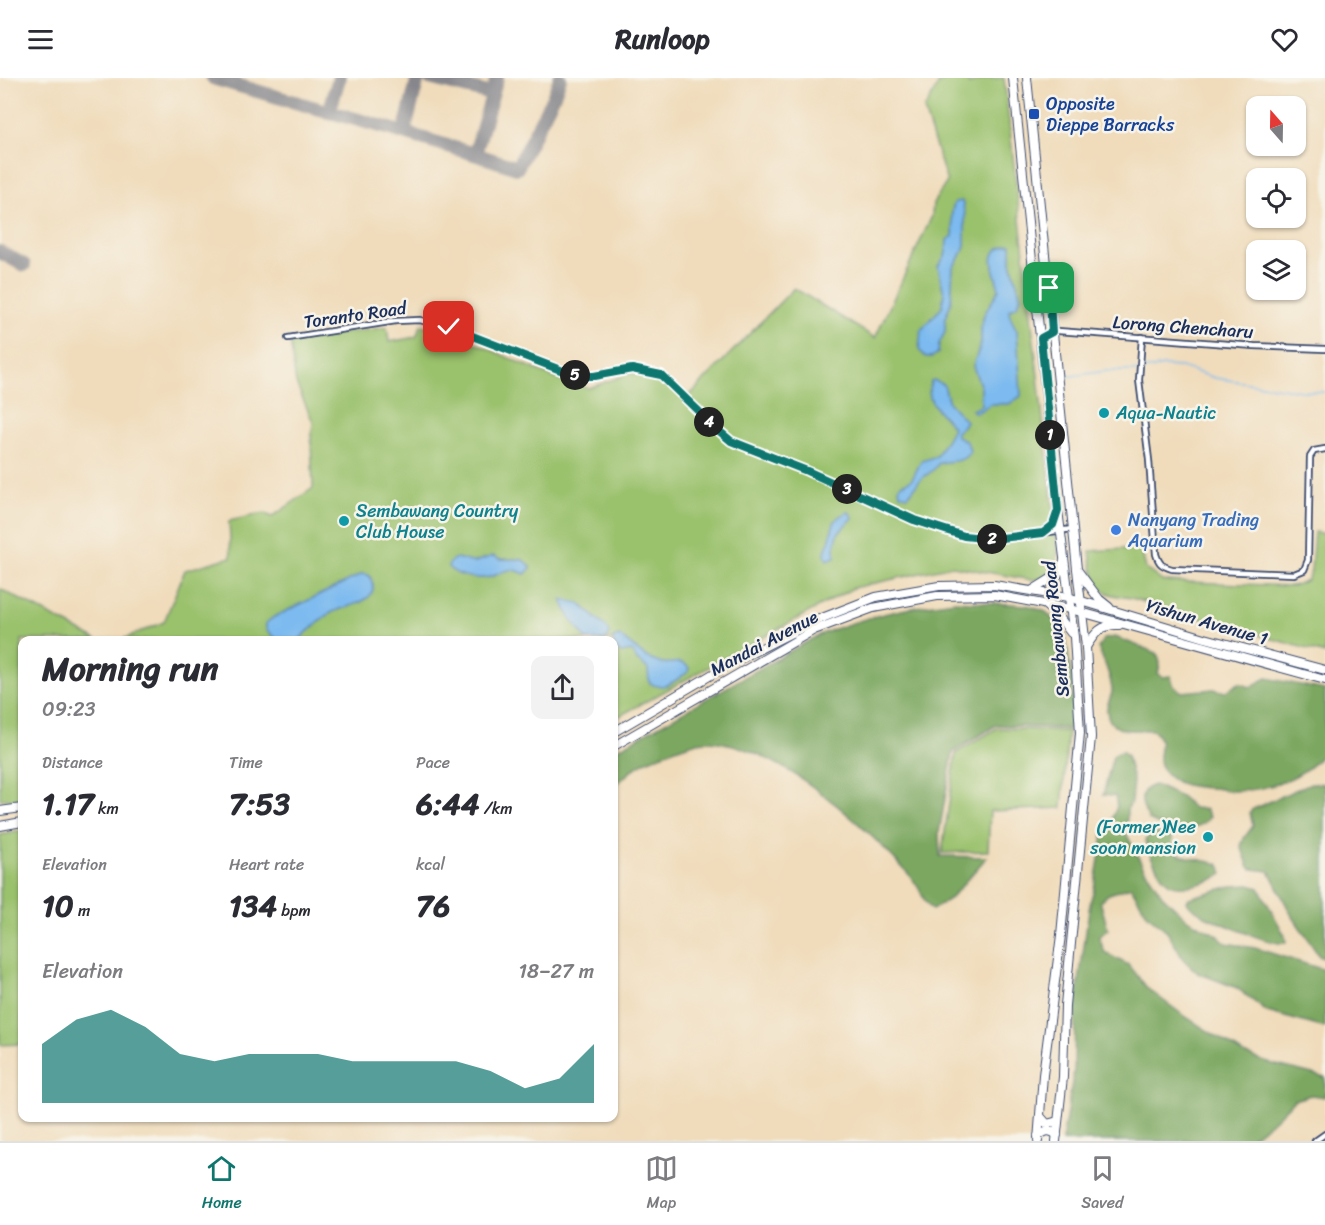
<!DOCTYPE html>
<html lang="en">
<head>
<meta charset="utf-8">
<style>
	:root { --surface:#fff; --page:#f2f2f3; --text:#2b2b33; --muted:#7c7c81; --line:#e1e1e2; --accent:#0f766e }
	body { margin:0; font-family:Sriracha,sans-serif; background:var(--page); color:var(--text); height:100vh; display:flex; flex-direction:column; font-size:22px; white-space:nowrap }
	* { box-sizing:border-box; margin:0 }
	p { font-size:20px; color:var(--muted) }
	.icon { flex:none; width:33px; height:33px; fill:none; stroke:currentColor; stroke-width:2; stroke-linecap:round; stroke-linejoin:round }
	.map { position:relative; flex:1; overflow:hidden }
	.panel { position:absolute; left:18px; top:558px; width:600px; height:486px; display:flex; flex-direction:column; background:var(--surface); border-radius:12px; box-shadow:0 2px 4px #0004 }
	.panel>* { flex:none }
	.needle { width:39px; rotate:340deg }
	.controls { position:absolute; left:1246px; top:18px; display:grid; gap:12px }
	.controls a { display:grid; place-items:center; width:60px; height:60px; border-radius:12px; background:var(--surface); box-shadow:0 2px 4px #0004; font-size:30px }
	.pin { position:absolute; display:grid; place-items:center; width:51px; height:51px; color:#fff; margin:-26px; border-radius:12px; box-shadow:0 3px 9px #0006 }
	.km { position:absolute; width:30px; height:30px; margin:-15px; border-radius:50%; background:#222; color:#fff; font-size:16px; line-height:30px; text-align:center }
	.round { display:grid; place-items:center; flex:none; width:63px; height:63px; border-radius:12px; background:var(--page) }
	.headline { display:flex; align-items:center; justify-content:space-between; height:102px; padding:0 24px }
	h1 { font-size:33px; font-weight:800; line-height:45px }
	.stats { display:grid; grid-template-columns:repeat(3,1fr); gap:9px; height:102px; padding:6px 24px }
	.stats div { display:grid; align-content:center }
	.stats b { font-size:30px; font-weight:800 }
	.stats small { font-size:16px; font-weight:400 }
	.stats p { font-size:16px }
	.chart { height:168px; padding:12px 24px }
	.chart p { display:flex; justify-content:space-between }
	.chart svg { width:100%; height:108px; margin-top:6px; fill:var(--accent); opacity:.7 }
	header { display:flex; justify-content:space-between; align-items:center; height:78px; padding:0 24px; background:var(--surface); font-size:27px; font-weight:800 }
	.dock { display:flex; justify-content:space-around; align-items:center; height:84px; border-top:2px solid var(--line); background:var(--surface); font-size:16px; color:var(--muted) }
	.dock a { display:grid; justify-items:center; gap:3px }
	.dock .active { color:var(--accent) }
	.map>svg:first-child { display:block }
	.green { fill:#9ac16c; stroke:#5a7865; stroke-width:1.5 }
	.forest { fill:#7ba760; stroke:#4b6b5f; stroke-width:1.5 }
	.water { fill:#7bbaef; stroke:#4b74a6; stroke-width:1.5 }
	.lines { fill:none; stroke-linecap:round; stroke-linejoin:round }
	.stream { stroke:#7bbaef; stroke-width:1.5 }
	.taxiway { stroke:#86868c; stroke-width:14 }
	.minor-casing { stroke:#3b496c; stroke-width:8 }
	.primary-casing { stroke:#3b496c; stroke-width:10 }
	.minor { stroke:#fff; stroke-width:4.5 }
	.primary { stroke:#fff; stroke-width:8 }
	.route-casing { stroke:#fff; stroke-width:12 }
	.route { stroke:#0f766e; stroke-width:8 }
	.transit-dot { fill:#1a4fb4; stroke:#f7f3e8; stroke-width:2 }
	.culture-dot { fill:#0f9aa8; stroke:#f7f3e8; stroke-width:2 }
	.shop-dot { fill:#3f7fe0; stroke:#f7f3e8; stroke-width:2 }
	.labels { text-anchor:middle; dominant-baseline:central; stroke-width:5; stroke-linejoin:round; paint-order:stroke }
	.transit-label { font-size:18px; fill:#164399; stroke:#f7f3e8; text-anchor:start }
	.street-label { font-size:18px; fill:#1b2f5e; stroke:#f7f3e8 }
	.culture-label { font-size:18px; fill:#0d838f; stroke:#f7f3e8; text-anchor:start }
	.shop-label { font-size:18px; fill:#366cbe; stroke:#f7f3e8; text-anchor:start }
</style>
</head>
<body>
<header><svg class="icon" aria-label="menu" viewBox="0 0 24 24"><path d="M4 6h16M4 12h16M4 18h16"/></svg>Runloop<svg class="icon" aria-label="heart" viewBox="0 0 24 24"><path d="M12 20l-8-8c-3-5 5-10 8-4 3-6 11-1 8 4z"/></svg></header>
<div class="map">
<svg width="1325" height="1063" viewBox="0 0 1325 1063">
	<rect width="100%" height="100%" fill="#f7f3e8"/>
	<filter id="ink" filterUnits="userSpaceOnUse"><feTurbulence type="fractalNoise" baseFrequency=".0167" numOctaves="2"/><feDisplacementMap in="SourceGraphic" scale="12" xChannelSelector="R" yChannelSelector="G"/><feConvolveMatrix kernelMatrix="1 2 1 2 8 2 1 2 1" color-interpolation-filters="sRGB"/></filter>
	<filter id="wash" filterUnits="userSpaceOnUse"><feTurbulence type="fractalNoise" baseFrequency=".008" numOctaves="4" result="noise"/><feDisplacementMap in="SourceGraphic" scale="24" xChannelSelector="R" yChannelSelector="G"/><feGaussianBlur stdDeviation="1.35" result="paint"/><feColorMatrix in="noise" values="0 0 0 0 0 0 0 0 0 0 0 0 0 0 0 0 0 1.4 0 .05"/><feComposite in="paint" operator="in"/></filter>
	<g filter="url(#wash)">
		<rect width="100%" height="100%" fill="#f0dcbb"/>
		<g class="green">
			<path d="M952 0H966L969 6 987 0H1004L1058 474C1057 494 1052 500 1032 502L952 488 853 510 614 641V562H121L164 544 185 492 231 479 229 443 264 435 272 439 313 410 311 363 313 344 296 305 290 263 387 249 389 264 416 259 421 247 448 253 564 304 589 310 631 295 650 299 688 319 794 210 875 260 932 138 933 125 947 104 924 32 939 5Z"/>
			<path d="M1314 454 1325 456V576L1131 520C1124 519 1114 518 1108 515 1093 509 1092 487 1090 473L1141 470 1146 491 1162 503 1293 508 1307 502 1311 493Z"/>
			<polygon points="0,511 97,562 22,562 22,722 0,721"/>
			<polygon points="997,650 1068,653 1062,730 990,733 988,773 942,775 956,675"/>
			<polygon points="22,753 22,966 0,967 0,757"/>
		</g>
		<g class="forest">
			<path d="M955 523 1027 527 1046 534 1065 554 1072 601 1074 651 996 647 953 674 939 755 940 778 987 779 951 820 932 832C924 825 923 818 918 809 914 803 909 796 904 791 861 744 774 665 707 663 693 663 650 680 638 688 630 693 624 700 617 706H614V673L819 557C863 539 907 529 955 523Z"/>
			<path d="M1115 559 1157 575 1160 585 1158 596 1163 599 1170 598 1174 608 1182 614 1214 611 1225 614 1239 605 1250 609 1267 600 1325 612V673C1305 700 1267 713 1234 713 1226 713 1219 710 1211 710 1196 709 1178 708 1167 697 1148 678 1171 668 1153 652 1136 651 1109 658 1107 633 1106 624 1113 619 1112 611 1110 596 1104 583 1098 570L1104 561Z"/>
			<polygon points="1122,673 1127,678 1133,702 1131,725 1127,731 1127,757 1144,790 1162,817 1187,841 1219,858 1226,865 1255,870 1325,892 1325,950 1267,934 1237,910 1198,895 1183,881 1167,853 1148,837 1131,809 1109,816 1100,823 1108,851 1099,859 1105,875 1129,887 1148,911 1183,937 1242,975 1265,984 1325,999 1325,1019 1311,1017 1294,1022 1275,1041 1247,1063 1062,1063 1074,993 1075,932 1090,825 1094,811 1104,752 1112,742 1117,728 1115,718 1103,717 1113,678"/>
			<polygon points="1311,705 1325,706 1325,881 1319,878 1291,836 1269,793 1252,791 1249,789 1241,768 1244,760 1253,748 1250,735 1251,732"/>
			<path d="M1155 707 1183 720 1193 730 1206 731 1210 739C1198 756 1164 751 1149 742 1141 728 1136 711 1155 707Z"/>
			<path d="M1153 755C1186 754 1163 767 1179 776 1186 780 1208 783 1218 786L1221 789 1223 796C1210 804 1188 811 1172 807 1162 804 1147 772 1145 762Z"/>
			<path d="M1249 807 1259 810 1285 858 1286 865C1271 868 1222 845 1205 838 1199 832 1191 832 1187 823L1189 820 1231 808Z"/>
		</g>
		<g class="water">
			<path d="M962 123 965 136V167L963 174 953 189 951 224 945 241V254L939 266 938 275 932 279H926L919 272 921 252 942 229 944 216 938 188C947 176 946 177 947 162L953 158C955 143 948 139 955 124Z"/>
			<path d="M1011 166V184L1021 219 1017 228 1009 232 1010 238 1017 253 1021 318 1009 326H991L976 335 972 332 981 328V310L973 288 981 265V250L984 237 999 211C995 193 981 171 1011 166Z"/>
			<path d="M934 302 944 307 949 325 966 343 963 348 956 354V357L967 364 970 373C963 387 949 381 938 386 934 394 926 396 920 402 915 408 913 414 907 418L900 416 899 410 902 406C919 400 912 395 922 383L937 378C942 367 949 360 953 349 942 335 923 324 931 303Z"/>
			<path d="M849 434 853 440 838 455 835 467V479L827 482C823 474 826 471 829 464 834 449 830 440 849 434Z"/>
			<path d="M494 478C506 487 523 473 531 490L525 496C521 494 516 492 511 492 505 492 499 496 493 498 479 503 458 499 448 489 455 472 463 485 474 484 481 483 487 479 494 478Z"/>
			<path d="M362 496 369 497C386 525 346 527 331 535 326 538 302 558 299 562H277L266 551V545L274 539Z"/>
			<polygon points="562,522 579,525 609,552 610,556 606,562 587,562 570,540"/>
			<path d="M619 558C632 566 646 583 661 585 672 587 681 580 689 590L688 594C676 602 662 615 649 604L648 591 637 582 632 573 621 575 614 570 613 560Z"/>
		</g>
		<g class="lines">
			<g class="stream">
				<polyline points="1142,292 1164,288 1181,289 1215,300 1301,313 1325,314"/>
				<polyline points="1064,299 1107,293 1138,293"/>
			</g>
			<g class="taxiway">
				<path d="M213 0C314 31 417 56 517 90L554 17 560 0"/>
				<polyline points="429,0 492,16"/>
				<polyline points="329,35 339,0"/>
				<polyline points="404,55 418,0"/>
				<polyline points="475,76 497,0"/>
				<polyline points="0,174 24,187"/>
			</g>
		</g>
	</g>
	<g filter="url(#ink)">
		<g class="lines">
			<defs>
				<g id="minor">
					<path d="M1142 259 1139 302 1149 382 1156 476C1159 486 1162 488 1172 491L1294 496 1304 492 1308 482 1310 379 1314 373 1325 371"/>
					<polyline points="288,260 396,243 420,242 468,256 576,298 594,298 632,291 661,297 718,352 731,363 807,393 914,442 964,458 993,461 1073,451"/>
					<polyline points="1041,260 1052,253 1058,253 1254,268 1325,271"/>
					<polyline points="1315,1063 1325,1056"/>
				</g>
				<g id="primary">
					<polyline points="1013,0 1058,432 1074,559 1080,655 1061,857 1043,997 1038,1063"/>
					<polyline points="1027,0 1077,491 1086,569 1091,659 1065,927 1063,999 1056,1063"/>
					<polyline points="1043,455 1053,447 1058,435"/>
					<polyline points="1078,493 1099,521 1109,529"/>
					<polyline points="1033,512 1057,497 1064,483"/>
					<polyline points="1045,527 1059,539 1071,555"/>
					<path d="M1086 569C1095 555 1101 546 1119 547"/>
					<polyline points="614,654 728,587 817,542 876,519 939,508 994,507 1068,519 1205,560 1325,592"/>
					<polyline points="614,668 814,552 873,530 937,518 995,517 1070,531 1325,602"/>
					<polyline points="0,733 22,730"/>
					<polyline points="0,748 22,744"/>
					<polyline points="1040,1038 1047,1046 1058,1043"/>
					<path d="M1038 1058C1046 1053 1049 1051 1057 1057"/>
				</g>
			</defs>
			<use href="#minor" class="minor-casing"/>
			<use href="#primary" class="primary-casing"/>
			<use href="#minor" class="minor"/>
			<use href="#primary" class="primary"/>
		</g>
	</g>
	<g class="lines" filter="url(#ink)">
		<defs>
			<polyline id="route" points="449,249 576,298 594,298 632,291 661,297 718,352 731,363 807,393 914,442 964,458 993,461 1043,455 1053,447 1058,432 1041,260 1052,254 1049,210"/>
		</defs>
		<use href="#route" class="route-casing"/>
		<use href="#route" class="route"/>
	</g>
	<rect class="transit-dot" x="1028" y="30" width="12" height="12" rx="3"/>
	<g class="culture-dot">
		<circle cx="1104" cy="335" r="6"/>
		<circle cx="344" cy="443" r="6"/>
		<circle cx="1208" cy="759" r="6"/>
	</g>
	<circle class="shop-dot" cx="1116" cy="452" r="6"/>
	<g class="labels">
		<g class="transit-label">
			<text x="1046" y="26">Opposite<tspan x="1046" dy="21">Dieppe Barracks</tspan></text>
		</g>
		<g class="street-label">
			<text transform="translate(355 237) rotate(-8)">Toranto Road</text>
			<text transform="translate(1183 249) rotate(4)">Lorong Chencharu</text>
			<text transform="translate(1207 544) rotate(16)">Yishun Avenue 1</text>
			<text transform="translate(1056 551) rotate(-96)">Sembawang Road</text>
			<text transform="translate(764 565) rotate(-28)">Mandai Avenue</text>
		</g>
		<g class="culture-label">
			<text x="1116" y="335">Aqua-Nautic</text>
			<text x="356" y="433">Sembawang Country<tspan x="356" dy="21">Club House</tspan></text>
			<text x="1196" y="749" text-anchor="end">(Former)Nee<tspan x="1196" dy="21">soon mansion</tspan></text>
		</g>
		<g class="shop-label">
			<text x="1128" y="442">Nanyang Trading<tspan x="1128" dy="21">Aquarium</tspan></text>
		</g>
	</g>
</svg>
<div class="controls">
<a><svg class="needle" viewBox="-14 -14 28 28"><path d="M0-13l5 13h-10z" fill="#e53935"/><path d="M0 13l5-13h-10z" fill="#7c7c81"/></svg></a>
<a><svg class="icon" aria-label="locate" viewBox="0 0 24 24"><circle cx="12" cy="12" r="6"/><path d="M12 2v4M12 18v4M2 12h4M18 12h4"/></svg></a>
<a><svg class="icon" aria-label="layers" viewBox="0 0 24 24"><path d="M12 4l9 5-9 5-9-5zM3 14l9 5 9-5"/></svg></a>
</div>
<div class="pin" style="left:1049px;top:210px;background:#1e9e55"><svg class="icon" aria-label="arrive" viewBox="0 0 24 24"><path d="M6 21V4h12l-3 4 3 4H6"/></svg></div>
<div class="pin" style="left:449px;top:249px;background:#d93025"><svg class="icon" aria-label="check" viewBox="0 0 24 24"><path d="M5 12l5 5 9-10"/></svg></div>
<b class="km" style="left:1050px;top:357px">1</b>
<b class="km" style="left:992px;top:461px">2</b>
<b class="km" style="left:847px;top:411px">3</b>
<b class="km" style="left:709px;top:344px">4</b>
<b class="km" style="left:575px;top:297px">5</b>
<section class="panel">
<div class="headline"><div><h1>Morning run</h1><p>09:23</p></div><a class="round"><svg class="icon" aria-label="share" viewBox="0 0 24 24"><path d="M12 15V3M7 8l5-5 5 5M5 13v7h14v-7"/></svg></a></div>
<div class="stats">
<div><p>Distance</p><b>1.17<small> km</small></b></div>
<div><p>Time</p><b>7:53</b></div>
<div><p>Pace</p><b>6:44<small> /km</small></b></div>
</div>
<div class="stats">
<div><p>Elevation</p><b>10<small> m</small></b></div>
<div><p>Heart rate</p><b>134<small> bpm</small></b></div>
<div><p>kcal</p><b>76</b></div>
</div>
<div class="chart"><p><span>Elevation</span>18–27 m</p>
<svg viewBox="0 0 160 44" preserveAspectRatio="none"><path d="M0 44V20L10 10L20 6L30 13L40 24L50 27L60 24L70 24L80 24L90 27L100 27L110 27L120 27L130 31L140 38L150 34L160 20V44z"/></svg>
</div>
</section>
</div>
<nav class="dock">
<a class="active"><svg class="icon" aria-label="home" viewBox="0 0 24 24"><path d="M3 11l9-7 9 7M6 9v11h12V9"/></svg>Home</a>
<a><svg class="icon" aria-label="map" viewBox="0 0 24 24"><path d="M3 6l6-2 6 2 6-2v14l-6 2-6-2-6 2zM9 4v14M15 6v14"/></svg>Map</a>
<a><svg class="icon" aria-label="saved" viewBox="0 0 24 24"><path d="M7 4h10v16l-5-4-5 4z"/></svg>Saved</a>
</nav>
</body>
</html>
